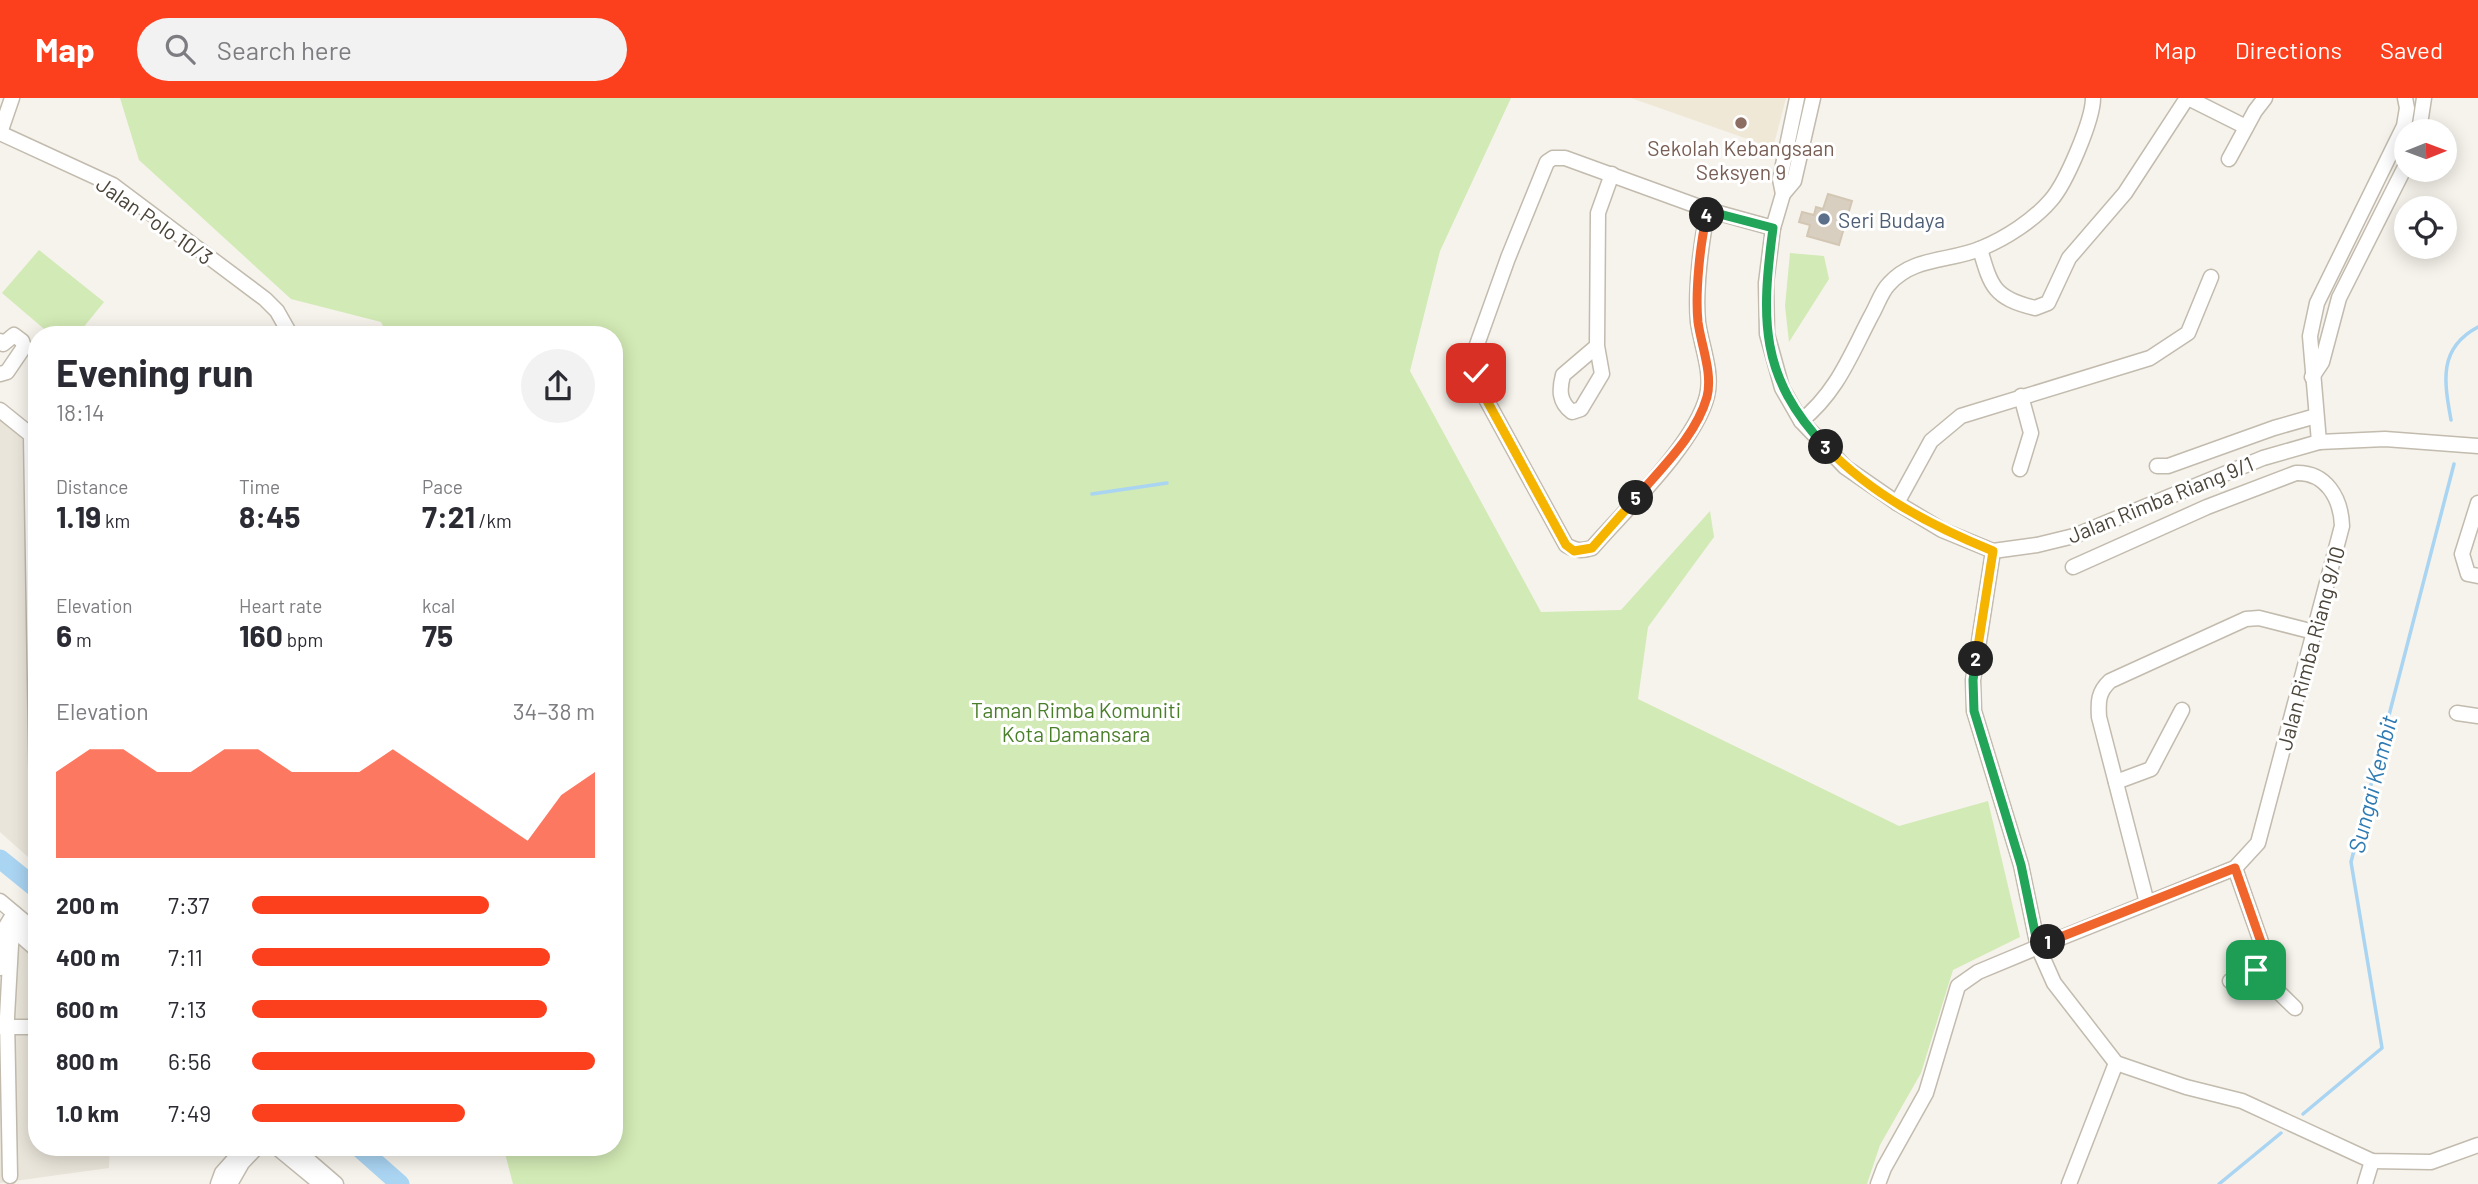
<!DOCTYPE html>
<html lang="en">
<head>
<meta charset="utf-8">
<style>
	:root { --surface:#fff; --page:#f2f2f3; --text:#2b2b33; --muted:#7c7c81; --accent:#fc3f1d }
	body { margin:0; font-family:Barlow,sans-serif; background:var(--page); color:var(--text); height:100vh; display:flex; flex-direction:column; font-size:26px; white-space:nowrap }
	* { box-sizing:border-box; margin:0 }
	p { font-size:23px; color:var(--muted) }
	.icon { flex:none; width:38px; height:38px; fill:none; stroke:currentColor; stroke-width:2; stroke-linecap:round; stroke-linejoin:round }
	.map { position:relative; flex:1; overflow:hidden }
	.details { position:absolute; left:28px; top:228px; width:595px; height:830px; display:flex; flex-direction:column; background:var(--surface); border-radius:28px; box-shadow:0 4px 18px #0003 }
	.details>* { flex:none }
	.needle { width:46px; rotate:89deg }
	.buttons { position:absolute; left:2394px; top:21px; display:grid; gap:14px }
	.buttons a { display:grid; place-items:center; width:63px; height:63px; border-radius:50%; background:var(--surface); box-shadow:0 4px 18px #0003; font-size:35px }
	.pin { position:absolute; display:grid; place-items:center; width:60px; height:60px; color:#fff; margin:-30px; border-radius:14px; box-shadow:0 4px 10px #0006 }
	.km { position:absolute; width:35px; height:35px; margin:-18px; border-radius:50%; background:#222; color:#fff; font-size:19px; line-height:35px; text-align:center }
	.round { display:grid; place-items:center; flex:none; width:74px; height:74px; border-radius:37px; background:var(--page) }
	.summary { display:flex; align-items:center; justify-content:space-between; height:119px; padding:0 28px }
	h1 { font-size:38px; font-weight:700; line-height:52px }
	.metrics { display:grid; grid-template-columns:repeat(3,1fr); gap:10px; height:119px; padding:7px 28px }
	.metrics div { display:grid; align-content:center }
	.metrics b { font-size:30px; font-weight:700 }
	.metrics small { font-size:19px; font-weight:400 }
	.metrics p { font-size:19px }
	.chart { height:196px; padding:14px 28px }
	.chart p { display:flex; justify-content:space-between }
	.chart svg { width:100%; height:126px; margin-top:7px; fill:var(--accent); opacity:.7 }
	ul { padding:0 28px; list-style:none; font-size:23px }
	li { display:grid; grid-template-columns:112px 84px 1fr; align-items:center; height:52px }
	li i { height:18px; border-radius:9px; background:var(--accent) }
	header { display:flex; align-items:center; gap:42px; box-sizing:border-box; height:98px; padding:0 35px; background:var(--accent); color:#fff }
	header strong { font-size:33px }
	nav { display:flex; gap:38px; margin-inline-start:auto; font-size:24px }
	.search { width:490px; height:63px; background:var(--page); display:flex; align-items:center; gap:18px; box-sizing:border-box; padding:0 24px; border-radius:38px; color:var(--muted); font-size:26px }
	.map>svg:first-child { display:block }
	.residential { fill:#eae5da }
	.education { fill:#efe8d6 }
	.green { fill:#d2eab5 }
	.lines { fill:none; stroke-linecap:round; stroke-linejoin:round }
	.stream { stroke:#a9d4f2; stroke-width:3.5 }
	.river { stroke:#a9d4f2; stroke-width:19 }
	.building { fill:#d8cfc1; stroke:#d3c7b4; stroke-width:2 }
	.minor-casing { stroke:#c2bbae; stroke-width:17 }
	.minor { stroke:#fff; stroke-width:14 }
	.split-1-casing { stroke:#fff; stroke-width:14 }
	.split-2-casing { stroke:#fff; stroke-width:14 }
	.split-3-casing { stroke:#fff; stroke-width:14 }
	.split-4-casing { stroke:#fff; stroke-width:14 }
	.split-5-casing { stroke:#fff; stroke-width:14 }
	.split-6-casing { stroke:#fff; stroke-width:14 }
	.split-1 { stroke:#f0652b; stroke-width:9 }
	.split-2 { stroke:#22a559; stroke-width:9 }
	.split-3 { stroke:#f5b400; stroke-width:9 }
	.split-4 { stroke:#22a559; stroke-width:9 }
	.split-5 { stroke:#f0652b; stroke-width:9 }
	.split-6 { stroke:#f5b400; stroke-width:9 }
	.education-dot { fill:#8d6e63; stroke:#fff; stroke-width:2.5 }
	.service-dot { fill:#5c6f8a; stroke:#fff; stroke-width:2.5 }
	.labels { text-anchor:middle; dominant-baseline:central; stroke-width:6; stroke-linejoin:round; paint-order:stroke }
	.education-label { font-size:21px; fill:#785e54; stroke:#fff }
	.service-label { font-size:21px; fill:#4e5e75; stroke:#fff; text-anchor:start }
	.street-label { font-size:21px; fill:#4b4439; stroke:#fff }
	.park-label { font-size:21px; fill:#4a7f2a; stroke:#fff }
	.water-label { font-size:23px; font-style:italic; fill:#2e7ab2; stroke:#fff }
</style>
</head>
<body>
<header>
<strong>Map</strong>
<div class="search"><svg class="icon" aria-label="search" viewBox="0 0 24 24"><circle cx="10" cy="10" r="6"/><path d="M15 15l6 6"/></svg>Search here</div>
<nav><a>Map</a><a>Directions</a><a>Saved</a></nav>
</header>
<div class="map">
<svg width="2478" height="1086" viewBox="0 0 2478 1086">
	<rect width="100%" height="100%" fill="#f6f3ec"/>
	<g class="residential">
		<polygon points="0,305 37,337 37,767 0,734"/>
		<polygon points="0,829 37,862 37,1048 110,1048 109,1070 0,1085"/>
	</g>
	<polygon class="education" points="1631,0 1786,0 1773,50"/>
	<g class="green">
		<polygon points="120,0 1511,0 1440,153 1410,273 1541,514 1621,512 1710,413 1714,439 1648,529 1638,601 1899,728 1988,703 2020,839 1953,872 1921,975 1880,1047 1867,1086 513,1086 503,1048 614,1048 614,236 387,236 381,224 291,201 139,62"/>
		<polygon points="39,152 104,204 78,236 50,236 2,195"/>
		<polygon points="1790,155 1824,158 1829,181 1789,244 1785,208"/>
	</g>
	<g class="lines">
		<g class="stream">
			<path d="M2451 322C2444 283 2438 250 2478 229"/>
			<polyline points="1092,396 1167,385"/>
			<polyline points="2303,1016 2382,950 2351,764 2454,366"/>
			<polyline points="2219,1086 2281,1035"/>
		</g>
		<g class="river">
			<polyline points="0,761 37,791"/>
			<polyline points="357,1048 400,1086"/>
		</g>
	</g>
	<polygon class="building" points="1828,96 1852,103 1839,147 1807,138 1810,127 1799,124 1802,114 1814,117 1816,109 1823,111"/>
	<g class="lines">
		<defs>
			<g id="minor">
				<polyline points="1813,0 1794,83 1783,96 1773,130 1766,185 1767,236 1782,290 1801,323 1845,369 1897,405 1942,432 1993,453 2037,447 2074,438 2263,360 2319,344 2385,341 2478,348"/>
				<polyline points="2188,0 2246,29"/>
				<polyline points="2419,33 2424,0"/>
				<polyline points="0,35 113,87 265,201 277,213 290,236"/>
				<polyline points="0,35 12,0"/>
				<path d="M1553 60H1565L1708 112C1701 143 1695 193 1698 224 1701 247 1713 274 1707 298 1695 346 1625 412 1592 450 1581 453 1576 453 1566 447L1480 290 1474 255 1508 160 1547 64Z"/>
				<polyline points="2229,61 2255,13 2265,0"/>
				<polyline points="1783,96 1780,81 1797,0"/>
				<polyline points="1708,112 1773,130"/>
				<path d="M1980 151C1991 189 1994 200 2035 210L2048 205 2069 160 2125 95 2187 0"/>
				<polyline points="0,243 3,246 14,237 22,243 24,249 7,274 0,276"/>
				<path d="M1597 248 1563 277C1559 292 1559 304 1572 314L1581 311 1602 276 1597 248 1598 115 1612 76"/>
				<polyline points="2312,279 2322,264 2339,200 2406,67"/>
				<polyline points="0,312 31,337 37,703"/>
				<path d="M1801 323C1837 294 1850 258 1871 218 1877 208 1881 194 1889 186 1914 158 1950 164 1982 150 2006 140 2034 122 2051 102 2066 85 2093 22 2093 0"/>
				<polyline points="2319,344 2310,238 2317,205 2404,28 2407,10 2405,0"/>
				<polyline points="2157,368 2168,368 2274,330 2316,318"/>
				<polyline points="2020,371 2031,335 2021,298"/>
				<polyline points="1897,405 1931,343 1961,318 2150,260 2188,235 2211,179"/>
				<polyline points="2478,405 2462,456 2468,476 2478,478"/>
				<polyline points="1993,453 1973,582 1974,613 2021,767 2038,849 2054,885 2116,965 2186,989 2242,1003 2372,1063 2431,1064 2478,1047"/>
				<polyline points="2457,615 2478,618"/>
				<polyline points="2116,684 2151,671 2182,612"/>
				<polyline points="0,803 37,834"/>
				<path d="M2147 805 2099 619C2098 604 2098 594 2110 583L2246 521 2259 520 2314 534"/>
				<polyline points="12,830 37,852"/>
				<polyline points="1,870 2,835 14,815"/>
				<polyline points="2256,872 2295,910"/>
				<polyline points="2230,883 2246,879 2256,872 2261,844 2235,770"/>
				<polyline points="1,929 37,929"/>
				<polyline points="104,1048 104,1049"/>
				<polyline points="275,1048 321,1086"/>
				<polyline points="292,1048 336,1086"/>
				<polyline points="10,1078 7,919 11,847 12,840 24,824"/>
				<polyline points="218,1086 222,1075 246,1048"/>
				<polyline points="230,1086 242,1065 258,1048"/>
				<path d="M1878 1086 1884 1070 1926 995 1958 888 1978 874 2038 849 2235 770 2258 745 2342 428C2341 400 2326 374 2296 375L2207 409 2073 469"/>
				<polyline points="2069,1086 2116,965"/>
				<polyline points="2365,1086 2372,1063"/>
			</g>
		</defs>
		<use href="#minor" class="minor-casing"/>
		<use href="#minor" class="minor"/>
	</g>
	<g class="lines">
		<defs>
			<polyline id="split-1" points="2048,844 2235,770 2261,844 2256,872"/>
			<polyline id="split-2" points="1976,561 1973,582 1974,613 2021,767 2038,849 2048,844"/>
			<path id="split-3" d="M1826 349C1872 397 1932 428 1993 453L1976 561"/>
			<path id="split-4" d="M1707 117 1708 113 1773 130C1761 221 1759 279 1826 349"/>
			<path id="split-5" d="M1636 400C1661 370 1696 338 1707 299 1713 275 1701 247 1698 224 1695 195 1700 145 1707 117"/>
			<polyline id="split-6" points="1476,275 1480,290 1566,447 1574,453 1592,450 1636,400"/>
		</defs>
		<use href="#split-1" class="split-1-casing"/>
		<use href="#split-2" class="split-2-casing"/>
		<use href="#split-3" class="split-3-casing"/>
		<use href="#split-4" class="split-4-casing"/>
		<use href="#split-5" class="split-5-casing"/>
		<use href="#split-6" class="split-6-casing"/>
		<use href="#split-1" class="split-1"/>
		<use href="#split-2" class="split-2"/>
		<use href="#split-3" class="split-3"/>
		<use href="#split-4" class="split-4"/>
		<use href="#split-5" class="split-5"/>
		<use href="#split-6" class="split-6"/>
	</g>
	<circle class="education-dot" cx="1741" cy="25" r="7"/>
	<circle class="service-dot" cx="1824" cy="121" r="7"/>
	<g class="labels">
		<g class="education-label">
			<text x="1741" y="49">Sekolah Kebangsaan<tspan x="1741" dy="24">Seksyen 9</tspan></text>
		</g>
		<g class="service-label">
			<text x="1838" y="121">Seri Budaya</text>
		</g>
		<g class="street-label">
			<text transform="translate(155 122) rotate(35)">Jalan Polo 10/3</text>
			<text transform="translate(2160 401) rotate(-22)">Jalan Rimba Riang 9/1</text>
			<text transform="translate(2310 550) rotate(-75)">Jalan Rimba Riang 9/10</text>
		</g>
		<g class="park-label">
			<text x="1076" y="611">Taman Rimba Komuniti<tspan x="1076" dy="24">Kota Damansara</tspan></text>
		</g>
		<g class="water-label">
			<text transform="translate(2372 686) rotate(-76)">Sungai Kembit</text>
		</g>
	</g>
</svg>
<div class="buttons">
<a><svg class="needle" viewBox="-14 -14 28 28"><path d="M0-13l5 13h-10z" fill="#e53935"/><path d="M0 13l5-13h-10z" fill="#7c7c81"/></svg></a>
<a><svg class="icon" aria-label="locate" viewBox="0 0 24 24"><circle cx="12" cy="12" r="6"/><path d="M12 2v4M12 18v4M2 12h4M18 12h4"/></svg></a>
</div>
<div class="pin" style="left:2256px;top:872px;background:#1e9e55"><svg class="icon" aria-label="arrive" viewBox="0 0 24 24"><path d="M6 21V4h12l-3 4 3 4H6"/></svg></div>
<div class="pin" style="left:1476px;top:275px;background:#d93025"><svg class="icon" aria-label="check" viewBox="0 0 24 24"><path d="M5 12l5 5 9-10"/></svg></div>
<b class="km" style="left:2048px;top:844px">1</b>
<b class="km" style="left:1976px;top:561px">2</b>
<b class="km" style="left:1826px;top:349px">3</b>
<b class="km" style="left:1707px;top:117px">4</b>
<b class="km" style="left:1636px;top:400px">5</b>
<section class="details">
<div class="summary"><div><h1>Evening run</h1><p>18:14</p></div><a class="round"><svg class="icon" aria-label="share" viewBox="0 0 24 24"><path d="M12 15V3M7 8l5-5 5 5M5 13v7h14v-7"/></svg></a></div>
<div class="metrics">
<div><p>Distance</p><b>1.19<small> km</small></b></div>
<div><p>Time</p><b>8:45</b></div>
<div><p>Pace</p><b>7:21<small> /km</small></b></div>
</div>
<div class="metrics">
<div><p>Elevation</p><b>6<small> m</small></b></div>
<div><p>Heart rate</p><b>160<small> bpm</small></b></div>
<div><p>kcal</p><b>75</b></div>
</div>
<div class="chart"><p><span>Elevation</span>34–38 m</p>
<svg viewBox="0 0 160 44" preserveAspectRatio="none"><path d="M0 44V14L10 6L20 6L30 14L40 14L50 6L60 6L70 14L80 14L90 14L100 6L110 14L120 22L130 30L140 38L150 22L160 14V44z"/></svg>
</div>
<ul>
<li><b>200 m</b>7:37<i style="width:69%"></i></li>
<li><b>400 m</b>7:11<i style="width:87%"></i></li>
<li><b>600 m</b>7:13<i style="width:86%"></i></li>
<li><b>800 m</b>6:56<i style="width:100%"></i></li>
<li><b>1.0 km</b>7:49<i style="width:62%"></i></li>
</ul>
</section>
</div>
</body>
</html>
